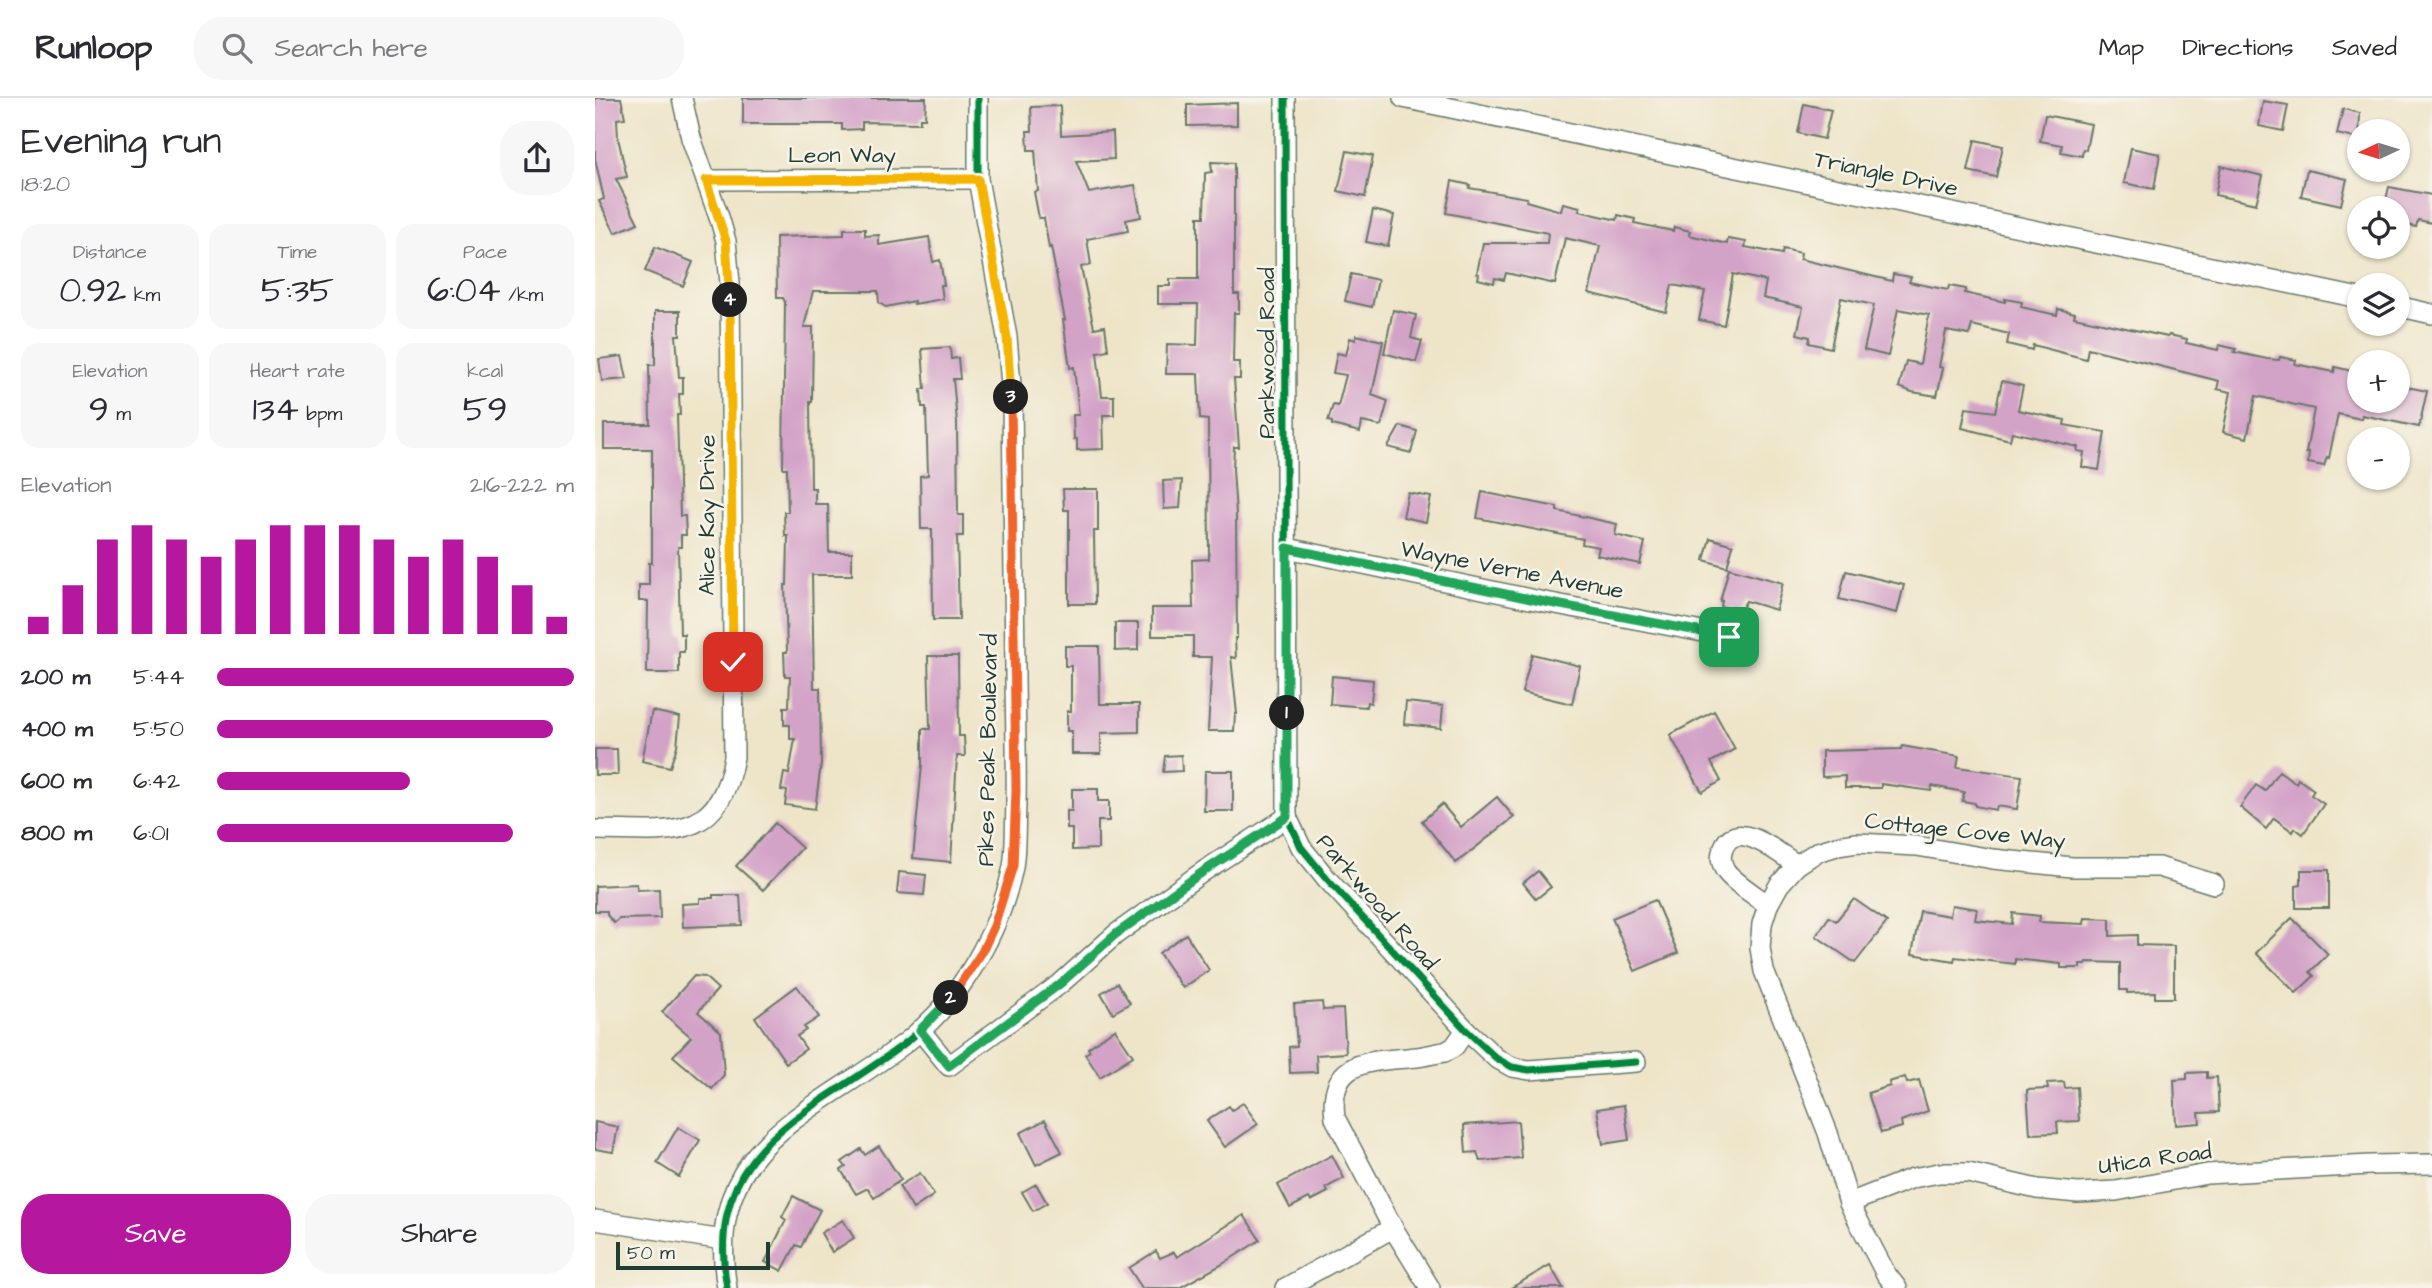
<!DOCTYPE html>
<html lang="en">
<head>
<meta charset="utf-8">
<style>
	:root { --surface:#fff; --page:#f7f7f7; --text:#2b2b33; --muted:#7c7c81; --line:#e1e1e2; --accent:#b5179e }
	body { margin:0; font-family:"Architects Daughter",sans-serif; background:var(--page); color:var(--text); height:100vh; display:flex; flex-direction:column; font-size:26px; white-space:nowrap }
	* { box-sizing:border-box; margin:0 }
	p { font-size:23px; color:var(--muted) }
	.icon { flex:none; width:38px; height:38px; fill:none; stroke:currentColor; stroke-width:2; stroke-linecap:round; stroke-linejoin:round }
	.map { position:relative; flex:1; overflow:hidden }
	.panel { display:flex; flex-direction:column; background:var(--surface); width:595px }
	.panel>* { flex:none }
	.needle { width:46px; rotate:266deg }
	.buttons { position:absolute; left:1752px; top:21px; display:grid; gap:14px }
	.buttons a { display:grid; place-items:center; width:63px; height:63px; border-radius:50%; background:var(--surface); box-shadow:0 2px 5px #0004; font-size:35px }
	.scale { position:absolute; left:21px; bottom:18px; width:154px; box-sizing:border-box; padding-left:7px; border:4px solid #1f3d34; border-top:0; font-size:19px; line-height:24px; white-space:nowrap; color:#1f3d34; -webkit-text-stroke:5px #f7f3e8; paint-order:stroke }
	.pin { position:absolute; display:grid; place-items:center; width:60px; height:60px; color:#fff; margin:-30px; border-radius:14px; box-shadow:0 4px 10px #0006 }
	.km { position:absolute; width:35px; height:35px; margin:-18px; border-radius:50%; background:#222; color:#fff; font-size:19px; line-height:35px; text-align:center }
	.round { display:grid; place-items:center; flex:none; width:74px; height:74px; border-radius:28px; background:var(--page) }
	.overview { display:flex; align-items:center; justify-content:space-between; height:119px; padding:0 21px }
	h1 { font-size:38px; font-weight:600; line-height:52px }
	.figures { display:grid; grid-template-columns:repeat(3,1fr); gap:10px; height:119px; padding:7px 21px }
	.figures div { display:grid; align-content:center; border-radius:18px; background:var(--page); text-align:center }
	.figures b { font-size:35px; font-weight:600 }
	.figures small { font-size:19px; font-weight:400 }
	.figures p { font-size:19px }
	.chart { height:196px; padding:14px 21px }
	.chart p { display:flex; justify-content:space-between }
	.chart svg { width:100%; height:126px; margin-top:7px; stroke:var(--accent); stroke-width:6 }
	.action { display:flex; gap:14px; margin-top:auto; padding:14px 21px }
	.action a { flex:1; height:80px; border-radius:28px; background:var(--accent); color:#fff; font-size:28px; font-weight:600; line-height:80px; text-align:center }
	.action a+a { background:var(--page); color:var(--text) }
	ul { padding:0 21px; list-style:none; font-size:23px }
	li { display:grid; grid-template-columns:112px 84px 1fr; align-items:center; height:52px }
	li i { height:18px; border-radius:9px; background:var(--accent) }
	header { display:flex; align-items:center; gap:42px; box-sizing:border-box; height:98px; padding:0 35px; background:var(--surface); border-bottom:2px solid var(--line) }
	header strong { font-size:33px }
	nav { display:flex; gap:38px; margin-inline-start:auto; font-size:24px }
	.search { width:490px; height:63px; background:var(--page); display:flex; align-items:center; gap:18px; box-sizing:border-box; padding:0 24px; border-radius:28px; color:var(--muted); font-size:26px }
	main { display:flex; flex:1; min-height:0 }
	.map>svg:first-child { display:block }
	.building { fill:#d3a2c7 }
	.lines { fill:none; stroke-linecap:round; stroke-linejoin:round }
	.street-casing { stroke:#677868; stroke-width:22 }
	.street { stroke:#fff; stroke-width:19 }
	.cycleway-casing { stroke:#f7f3e8; stroke-width:11 }
	.cycleway { stroke:#00873e; stroke-width:7 }
	.split-1-casing { stroke:#fff; stroke-width:14 }
	.split-2-casing { stroke:#fff; stroke-width:14 }
	.split-3-casing { stroke:#fff; stroke-width:14 }
	.split-4-casing { stroke:#fff; stroke-width:14 }
	.split-5-casing { stroke:#fff; stroke-width:14 }
	.split-1 { stroke:#22a559; stroke-width:9 }
	.split-2 { stroke:#22a559; stroke-width:9 }
	.split-3 { stroke:#f0652b; stroke-width:9 }
	.split-4 { stroke:#f5b400; stroke-width:9 }
	.split-5 { stroke:#f5b400; stroke-width:9 }
	.labels { text-anchor:middle; dominant-baseline:central; stroke-width:5; stroke-linejoin:round; paint-order:stroke }
	.street-label { font-size:23px; fill:#1f3d34; stroke:#f7f3e8 }
</style>
</head>
<body>
<header>
<strong>Runloop</strong>
<div class="search"><svg class="icon" aria-label="search" viewBox="0 0 24 24"><circle cx="10" cy="10" r="6"/><path d="M15 15l6 6"/></svg>Search here</div>
<nav><a>Map</a><a>Directions</a><a>Saved</a></nav>
</header>
<main>
<section class="panel">
<div class="overview"><div><h1>Evening run</h1><p>18:20</p></div><a class="round"><svg class="icon" aria-label="share" viewBox="0 0 24 24"><path d="M12 15V3M7 8l5-5 5 5M5 13v7h14v-7"/></svg></a></div>
<div class="figures">
<div><p>Distance</p><b>0.92<small> km</small></b></div>
<div><p>Time</p><b>5:35</b></div>
<div><p>Pace</p><b>6:04<small> /km</small></b></div>
</div>
<div class="figures">
<div><p>Elevation</p><b>9<small> m</small></b></div>
<div><p>Heart rate</p><b>134<small> bpm</small></b></div>
<div><p>kcal</p><b>59</b></div>
</div>
<div class="chart"><p><span>Elevation</span>216–222 m</p>
<svg viewBox="0 0 160 44" preserveAspectRatio="none"><path d="M5 44V38M15 44V27M25 44V11M35 44V6M45 44V11M55 44V17M65 44V11M75 44V6M85 44V6M95 44V6M105 44V11M115 44V17M125 44V11M135 44V17M145 44V27M155 44V38"/></svg>
</div>
<ul>
<li><b>200 m</b>5:44<i style="width:100%"></i></li>
<li><b>400 m</b>5:50<i style="width:94%"></i></li>
<li><b>600 m</b>6:42<i style="width:54%"></i></li>
<li><b>800 m</b>6:01<i style="width:83%"></i></li>
</ul>
<div class="action"><a>Save</a><a>Share</a></div>
</section>
<div class="map">
<svg width="1837" height="1190" viewBox="0 0 1837 1190">
	<rect width="100%" height="100%" fill="#f7f3e8"/>
	<filter id="ink" filterUnits="userSpaceOnUse"><feTurbulence type="fractalNoise" baseFrequency=".0143" numOctaves="2"/><feDisplacementMap in="SourceGraphic" scale="14" xChannelSelector="R" yChannelSelector="G"/><feConvolveMatrix kernelMatrix="1 2 1 2 8 2 1 2 1" color-interpolation-filters="sRGB"/></filter>
	<filter id="wash" filterUnits="userSpaceOnUse"><feTurbulence type="fractalNoise" baseFrequency=".00686" numOctaves="4" result="noise"/><feDisplacementMap in="SourceGraphic" scale="28" xChannelSelector="R" yChannelSelector="G"/><feGaussianBlur stdDeviation="1.57" result="paint"/><feColorMatrix in="noise" values="0 0 0 0 0 0 0 0 0 0 0 0 0 0 0 0 0 1.4 0 .05"/><feComposite in="paint" operator="in"/></filter>
	<g filter="url(#wash)">
		<rect width="100%" height="100%" fill="#eee5c9"/>
		<g id="blocks">
			<g class="building">
				<polygon points="0,0 26,0 30,20 22,21 23,40 32,79 21,81 43,125 20,135 4,103 9,101 0,61"/>
				<polygon points="148,0 331,0 330,20 325,20 325,25 267,24 267,31 247,32 247,26 148,26"/>
				<polygon points="1668,3 1693,7 1688,33 1664,28"/>
				<polygon points="642,5 642,27 592,28 592,7"/>
				<polygon points="1209,6 1236,12 1229,41 1203,35"/>
				<polygon points="465,8 466,37 518,34 519,61 481,63 494,95 540,87 546,119 531,122 533,133 492,141 496,167 486,169 499,230 510,228 513,252 502,254 507,298 519,298 519,317 508,317 509,351 482,352 482,341 479,341 478,317 484,317 479,269 475,270 468,222 470,222 456,149 454,150 449,120 444,120 439,94 443,93 440,52 433,52 432,33 437,33 436,9"/>
				<polygon points="1748,11 1765,15 1764,41 1742,36"/>
				<polygon points="1450,17 1496,26 1491,52 1488,51 1487,58 1466,54 1467,47 1445,43"/>
				<polygon points="1380,42 1408,48 1401,79 1373,73"/>
				<polygon points="1536,50 1565,56 1559,91 1529,85"/>
				<polygon points="752,53 778,58 770,99 743,93"/>
				<polygon points="616,64 639,65 639,196 644,196 644,215 639,215 638,264 645,264 645,281 639,281 644,349 639,349 638,371 641,416 642,540 640,540 641,560 636,559 642,616 640,616 639,633 613,633 617,559 598,559 598,538 557,538 557,510 598,510 597,462 614,461 613,322 605,321 603,276 571,276 572,246 602,247 603,206 563,206 563,188 575,188 575,181 603,181 603,119 609,119 610,75 617,74"/>
				<polygon points="1626,68 1668,78 1661,106 1620,97"/>
				<polygon points="1712,72 1752,81 1746,107 1706,98"/>
				<polygon points="857,83 875,87 874,90 932,100 931,103 966,113 968,105 985,109 984,113 1022,122 1023,117 1040,121 1039,125 1078,133 1079,129 1095,133 1094,137 1132,146 1133,141 1151,144 1150,149 1187,156 1188,151 1206,155 1205,161 1297,183 1298,176 1316,179 1314,184 1353,192 1354,188 1371,191 1369,195 1410,204 1410,201 1427,204 1426,209 1462,217 1463,211 1480,215 1479,219 1573,239 1574,237 1592,241 1591,245 1623,252 1624,247 1641,251 1639,254 1672,261 1684,262 1685,259 1701,262 1700,266 1739,274 1740,269 1757,273 1756,278 1764,280 1764,303 1802,303 1802,287 1832,293 1824,329 1767,317 1766,321 1743,316 1734,360 1732,359 1729,368 1713,365 1714,355 1711,355 1719,311 1661,298 1652,340 1628,334 1636,294 1622,291 1624,283 1493,250 1491,261 1438,247 1437,252 1412,246 1414,236 1377,227 1374,237 1351,233 1344,269 1348,270 1342,298 1317,294 1304,289 1311,263 1325,266 1334,217 1303,211 1293,258 1269,252 1279,207 1246,200 1236,250 1214,245 1215,239 1202,236 1208,209 1168,200 1171,183 1138,176 1129,227 1104,222 1110,193 1077,187 1071,214 994,195 1005,148 970,140 960,186 911,175 909,182 900,180 899,185 883,181 884,176 882,175 888,145 952,145 953,135 851,115"/>
				<polygon points="1794,89 1837,97 1837,125 1823,122 1821,129 1803,125 1805,110 1789,110"/>
				<polygon points="778,112 799,117 793,148 771,144"/>
				<polygon points="249,131 270,131 270,138 284,137 284,147 334,139 338,164 345,162 349,187 346,187 348,201 319,206 319,203 291,209 284,205 283,193 218,193 209,229 218,229 217,304 215,304 216,390 220,390 220,406 233,406 234,454 257,454 257,477 217,477 219,590 225,590 226,666 220,711 190,707 192,693 186,692 189,675 194,676 200,641 195,641 195,627 189,627 189,609 194,609 195,578 190,578 189,554 192,554 190,487 192,487 193,438 190,438 189,414 193,414 192,370 188,370 190,204 188,200 182,200 181,139 249,137"/>
				<polygon points="60,149 98,164 88,188 50,173"/>
				<polygon points="756,176 783,182 777,209 750,203"/>
				<polygon points="798,212 821,217 816,240 827,243 821,264 789,255"/>
				<polygon points="60,213 85,213 85,237 81,237 84,279 88,279 88,296 84,296 85,317 82,317 85,418 90,418 91,437 86,437 86,449 83,449 85,536 89,536 89,554 84,554 84,575 52,575 53,503 44,503 44,487 54,487 54,465 57,465 57,351 9,351 9,326 55,326 54,267 60,267"/>
				<polygon points="761,237 788,243 777,297 793,303 786,328 767,324 765,334 737,327 737,324 733,323 738,307 743,308 751,277 738,275 742,255 751,257 755,240 761,242"/>
				<polygon points="355,249 356,261 363,260 365,281 358,281 362,324 363,417 368,417 368,438 362,438 364,522 338,522 337,431 326,431 325,378 333,377 331,309 327,309 326,291 330,291 327,251"/>
				<polygon points="27,258 32,281 7,283 4,261"/>
				<polygon points="1407,283 1428,288 1423,312 1470,322 1469,327 1510,334 1504,372 1487,369 1489,354 1482,353 1483,349 1417,334 1415,342 1367,330 1371,310 1400,314"/>
				<polygon points="805,328 822,333 816,355 793,349"/>
				<polygon points="587,382 585,410 569,411 568,383"/>
				<polygon points="468,391 503,391 503,433 499,433 500,506 474,506 474,412 469,412"/>
				<polygon points="887,394 962,409 962,413 1022,426 1020,437 1050,444 1045,466 1002,457 1004,449 987,446 988,441 882,420"/>
				<polygon points="813,395 836,399 831,424 808,419"/>
				<polygon points="1115,440 1138,447 1132,469 1109,462"/>
				<polygon points="1134,470 1188,485 1181,512 1151,503 1145,514 1126,508 1127,503 1125,503"/>
				<polygon points="1251,473 1309,487 1302,515 1244,501"/>
				<polygon points="520,525 543,525 543,552 520,553"/>
				<polygon points="470,548 504,548 505,606 544,606 544,634 506,635 506,656 477,656 477,633 472,633 472,613 476,613 476,568 470,568"/>
				<polygon points="937,556 985,568 977,606 927,594"/>
				<polygon points="333,558 363,558 364,638 369,638 370,658 362,658 356,764 318,760 327,667 327,631 335,631"/>
				<polygon points="737,578 778,582 776,605 772,604 771,609 735,606"/>
				<polygon points="811,604 848,608 846,630 809,626"/>
				<polygon points="57,613 85,619 82,648 75,669 47,663"/>
				<polygon points="1119,613 1140,651 1116,664 1126,683 1107,694 1075,637"/>
				<polygon points="1307,648 1364,658 1362,669 1427,678 1422,711 1402,708 1401,712 1380,708 1380,705 1367,703 1369,694 1337,688 1336,693 1286,686 1286,690 1250,690 1250,678 1227,679 1227,653 1306,651"/>
				<polygon points="0,651 22,651 23,677 0,677"/>
				<polygon points="586,657 587,673 568,674 570,658"/>
				<polygon points="610,673 638,673 638,713 609,713"/>
				<polygon points="1684,673 1701,685 1703,681 1719,692 1716,697 1729,706 1708,736 1700,730 1698,734 1679,720 1671,731 1645,709 1661,687 1670,693"/>
				<polygon points="477,691 503,691 503,703 514,703 514,723 503,723 503,751 477,752 477,731 472,731 472,713 477,713"/>
				<polygon points="902,699 919,719 861,765 827,723 847,706 866,729"/>
				<polygon points="180,725 207,750 168,792 141,768"/>
				<polygon points="1706,772 1734,772 1734,810 1701,810 1701,788 1706,787"/>
				<polygon points="943,773 956,789 941,801 928,785"/>
				<polygon points="304,774 331,777 329,797 302,795"/>
				<polygon points="42,786 42,792 64,791 65,820 24,821 19,825 12,817 12,813 0,813 0,788"/>
				<polygon points="118,797 145,797 147,827 88,829 87,806 105,805 105,800 118,800"/>
				<polygon points="1259,801 1292,824 1260,865 1221,838 1234,819 1241,823"/>
				<polygon points="1060,802 1083,855 1040,873 1017,820"/>
				<polygon points="1357,807 1382,811 1380,822 1417,826 1418,815 1445,818 1444,824 1489,826 1490,820 1515,821 1515,838 1542,837 1542,847 1579,848 1579,900 1560,900 1560,894 1532,895 1532,892 1525,892 1525,865 1492,864 1491,866 1485,866 1485,870 1466,870 1466,866 1420,861 1420,866 1360,859 1359,863 1317,856 1325,813 1355,818"/>
				<polygon points="1697,820 1733,856 1715,874 1719,878 1701,895 1661,855"/>
				<polygon points="591,836 614,872 588,890 564,855"/>
				<polygon points="99,878 110,879 123,891 103,914 126,934 129,977 117,991 78,958 96,939 67,914"/>
				<polygon points="522,885 535,905 518,915 506,895"/>
				<polygon points="202,888 224,919 209,929 211,932 202,938 211,951 191,965 160,919"/>
				<polygon points="727,904 728,912 748,911 751,955 721,957 722,974 695,975 694,949 702,948 699,906"/>
				<polygon points="520,931 538,958 505,979 490,956 495,953 493,950"/>
				<polygon points="1612,974 1612,980 1622,979 1624,1014 1604,1015 1605,1025 1581,1027 1579,982 1592,981 1592,975"/>
				<polygon points="1310,979 1312,985 1324,982 1333,1013 1306,1023 1307,1029 1286,1035 1273,995 1295,988 1294,984"/>
				<polygon points="1469,984 1470,990 1482,989 1484,1023 1462,1024 1463,1035 1435,1036 1432,992 1453,991 1452,985"/>
				<polygon points="648,1005 663,1026 630,1049 612,1023 634,1008 637,1012"/>
				<polygon points="1029,1007 1034,1042 1008,1046 1002,1011"/>
				<polygon points="450,1022 467,1054 441,1067 425,1035"/>
				<polygon points="923,1023 926,1060 885,1063 882,1054 871,1055 869,1027"/>
				<polygon points="0,1024 23,1029 18,1054 0,1051"/>
				<polygon points="83,1029 105,1042 84,1079 62,1065"/>
				<polygon points="284,1048 306,1082 279,1100 273,1090 261,1096 246,1072 251,1069 247,1064 266,1051 270,1057"/>
				<polygon points="737,1057 749,1080 731,1090 733,1094 716,1103 714,1100 695,1110 683,1087"/>
				<polygon points="325,1075 339,1097 318,1111 304,1088"/>
				<polygon points="441,1086 452,1105 438,1113 427,1094"/>
				<polygon points="198,1098 225,1112 206,1149 201,1147 187,1173 170,1164 191,1122 187,1119"/>
				<polygon points="649,1117 665,1142 626,1167 584,1190 547,1190 534,1170 561,1153 565,1160 579,1154 582,1159"/>
				<polygon points="248,1122 259,1140 237,1154 226,1135"/>
				<polygon points="955,1167 968,1190 916,1190"/>
			</g>
		</g>
	</g>
	<g filter="url(#ink)">
		<use href="#blocks" fill-opacity="0" stroke="#677868" stroke-width="2"/>
		<g class="lines">
			<defs>
				<g id="street">
					<polyline points="690,0 692,719 706,749 732,781 871,932 901,960 917,969 934,972 1041,964"/>
					<polyline points="808,0 1764,200"/>
					<polyline points="111,82 383,81"/>
					<polyline points="1802,208 1837,216"/>
					<polyline points="692,450 945,503 1134,539"/>
					<path d="M0 732C71 732 124 747 139 659L135 185 131 143 125 122 96 40 87 0"/>
					<path d="M1173 807C1161 798 1137 783 1130 772 1126 765 1125 758 1128 751 1140 717 1186 757 1202 767"/>
					<polyline points="325,932 354,968 465,886 521,836 609,773 692,719"/>
					<polyline points="1254,1105 1318,1080 1344,1075 1373,1075 1442,1091 1483,1095 1521,1093 1612,1076 1775,1067 1837,1066"/>
					<polyline points="0,1122 128,1142"/>
					<path d="M132 1190C107 1043 221 1016 314 942 344 918 369 887 387 853 401 828 412 798 418 769 421 749 420 727 421 706 422 660 420 614 420 569 419 479 418 389 417 299L412 239 383 81V0"/>
					<polyline points="690,1190 798,1130"/>
					<path d="M835 1190 798 1130 740 1020C732 958 779 964 822 959 831 958 841 955 850 954L859 949 871 932"/>
					<polyline points="1302,1190 1291,1176 1254,1105 1233,1035 1169,873 1165,850 1167,826 1173,807 1184,787 1202,767 1222,754 1242,748 1262,745 1322,748 1398,761 1477,769 1564,769 1619,786"/>
				</g>
			</defs>
			<use href="#street" class="street-casing"/>
			<use href="#street" class="street"/>
			<defs>
				<g id="cycleway">
					<polyline points="690,0 692,719 706,749 732,781 871,932 901,960 917,969 934,972 1041,964"/>
					<path d="M132 1190C107 1043 221 1016 314 942 344 918 369 887 387 853 401 828 412 798 418 769 421 749 420 727 421 706 422 660 420 614 420 569 419 479 418 389 417 299L412 239 383 81V0"/>
				</g>
			</defs>
			<use href="#cycleway" class="cycleway-casing"/>
			<use href="#cycleway" class="cycleway"/>
		</g>
	</g>
	<g class="lines" filter="url(#ink)">
		<defs>
			<polyline id="split-1" points="692,615 692,450 945,503 1134,539"/>
			<polyline id="split-2" points="356,900 325,932 354,968 465,886 521,836 609,773 692,719 692,615"/>
			<polyline id="split-3" points="356,900 387,854 399,828 418,768 421,693 416,299"/>
			<polyline id="split-4" points="135,202 131,143 111,82 383,81 412,239 416,299"/>
			<polyline id="split-5" points="135,202 138,564"/>
		</defs>
		<use href="#split-1" class="split-1-casing"/>
		<use href="#split-2" class="split-2-casing"/>
		<use href="#split-3" class="split-3-casing"/>
		<use href="#split-4" class="split-4-casing"/>
		<use href="#split-5" class="split-5-casing"/>
		<use href="#split-1" class="split-1"/>
		<use href="#split-2" class="split-2"/>
		<use href="#split-3" class="split-3"/>
		<use href="#split-4" class="split-4"/>
		<use href="#split-5" class="split-5"/>
	</g>
	<g class="labels">
		<g class="street-label">
			<text x="247" y="57">Leon Way</text>
			<text transform="translate(1291 76) rotate(12)">Triangle Drive</text>
			<text transform="translate(672 255) rotate(-90)">Parkwood Road</text>
			<text transform="translate(112 417) rotate(-90)">Alice Kay Drive</text>
			<text transform="translate(917 472) rotate(11)">Wayne Verne Avenue</text>
			<text transform="translate(393 652) rotate(-89)">Pikes Peak Boulevard</text>
			<text transform="translate(1370 733) rotate(6)">Cottage Cove Way</text>
			<text transform="translate(782 804) rotate(49)">Parkwood Road</text>
			<text transform="translate(1560 1061) rotate(-8)">Utica Road</text>
		</g>
	</g>
</svg>
<div class="buttons">
<a><svg class="needle" viewBox="-14 -14 28 28"><path d="M0-13l5 13h-10z" fill="#e53935"/><path d="M0 13l5-13h-10z" fill="#7c7c81"/></svg></a>
<a><svg class="icon" aria-label="locate" viewBox="0 0 24 24"><circle cx="12" cy="12" r="6"/><path d="M12 2v4M12 18v4M2 12h4M18 12h4"/></svg></a>
<a><svg class="icon" aria-label="layers" viewBox="0 0 24 24"><path d="M12 4l9 5-9 5-9-5zM3 14l9 5 9-5"/></svg></a>
<a>+</a>
<a>−</a>
</div>
<div class="scale">50 m</div>
<div class="pin" style="left:1134px;top:539px;background:#1e9e55"><svg class="icon" aria-label="arrive" viewBox="0 0 24 24"><path d="M6 21V4h12l-3 4 3 4H6"/></svg></div>
<div class="pin" style="left:138px;top:564px;background:#d93025"><svg class="icon" aria-label="check" viewBox="0 0 24 24"><path d="M5 12l5 5 9-10"/></svg></div>
<b class="km" style="left:692px;top:615px">1</b>
<b class="km" style="left:356px;top:900px">2</b>
<b class="km" style="left:416px;top:299px">3</b>
<b class="km" style="left:135px;top:202px">4</b>
</div>
</main>
</body>
</html>
